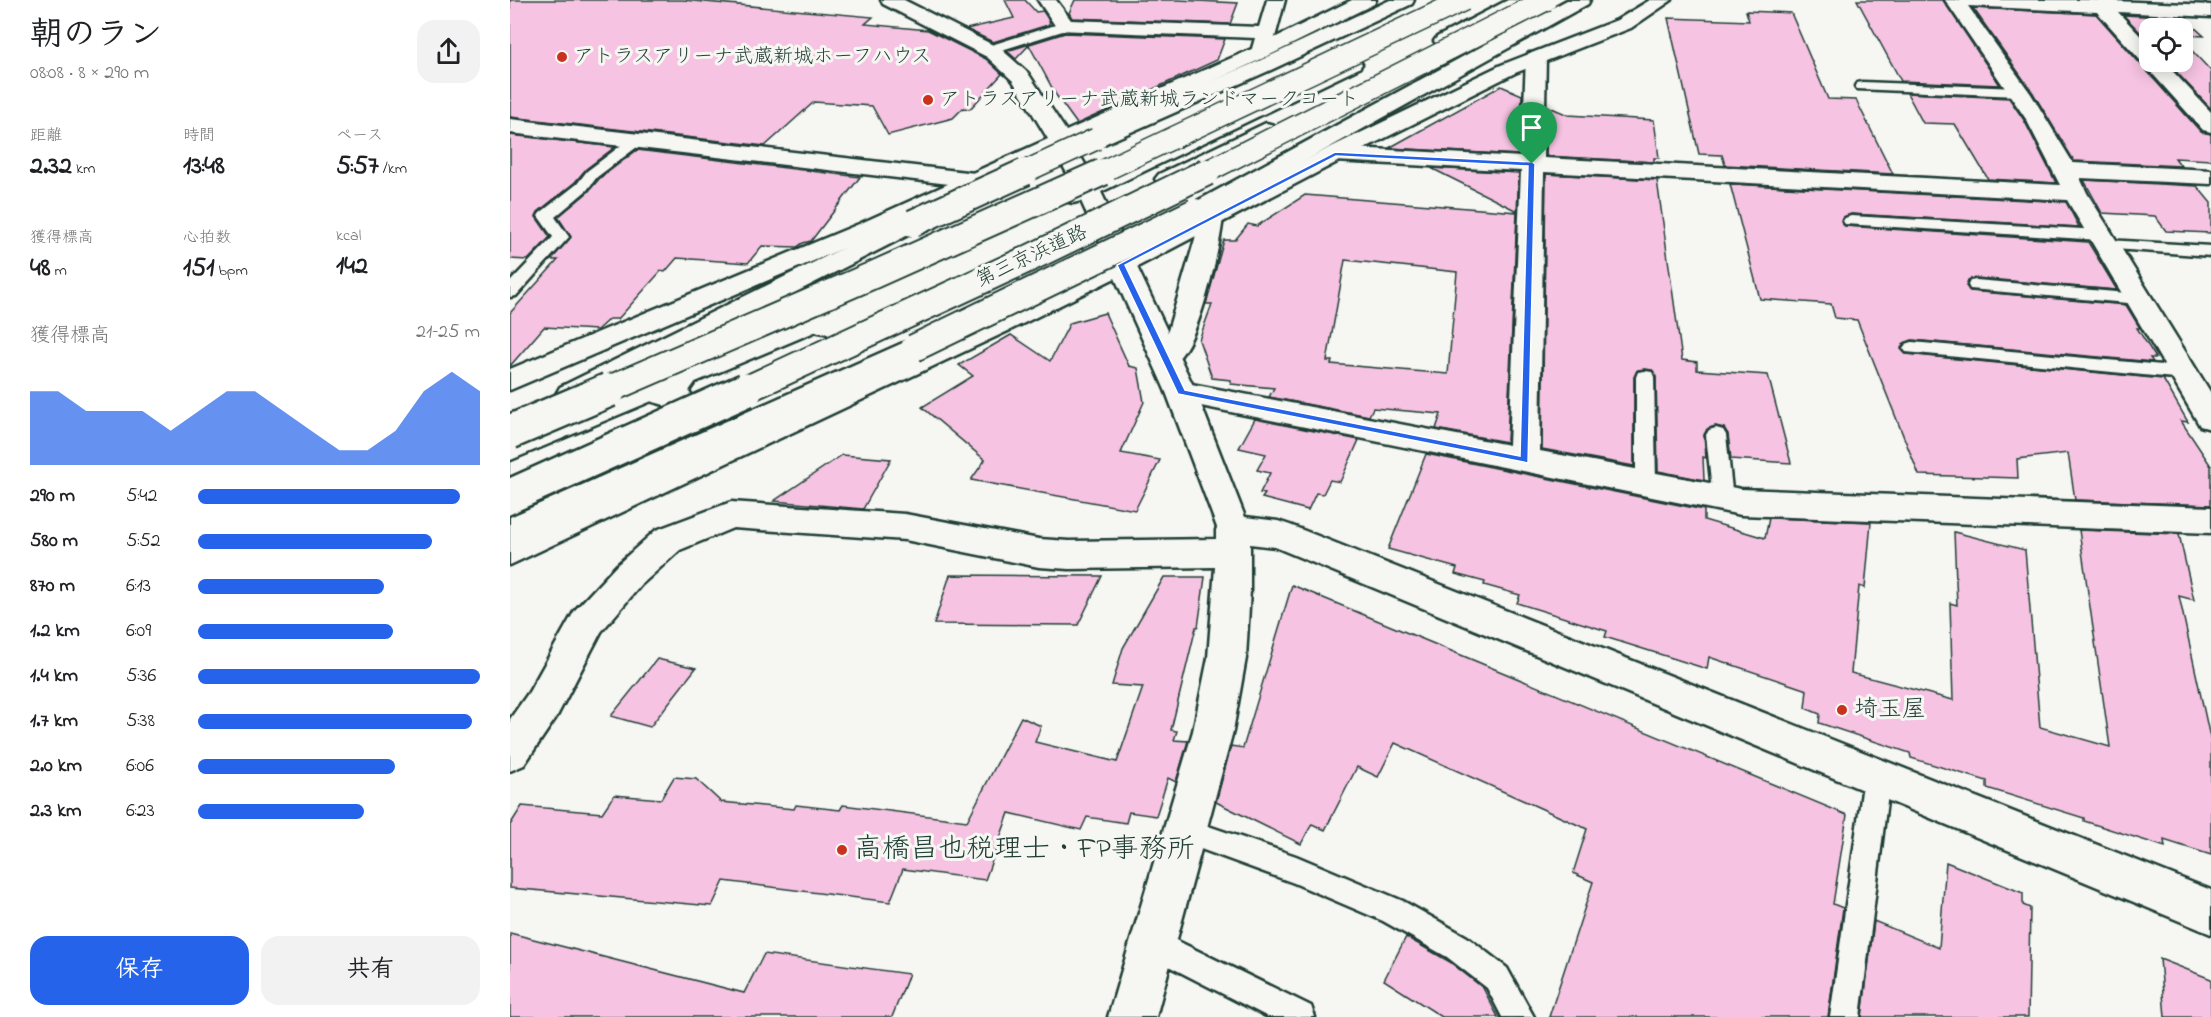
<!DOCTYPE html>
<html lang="ja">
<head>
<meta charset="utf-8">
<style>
	:root { --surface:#fff; --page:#f2f2f2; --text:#202124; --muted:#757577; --accent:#2563eb }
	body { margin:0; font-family:"Indie Flower","Klee One",sans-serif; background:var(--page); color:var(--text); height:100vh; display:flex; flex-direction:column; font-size:22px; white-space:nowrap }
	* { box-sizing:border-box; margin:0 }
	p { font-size:20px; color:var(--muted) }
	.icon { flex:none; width:33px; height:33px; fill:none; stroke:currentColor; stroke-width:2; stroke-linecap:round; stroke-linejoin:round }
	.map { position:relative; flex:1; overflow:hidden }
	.details { display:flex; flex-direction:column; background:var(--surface); width:510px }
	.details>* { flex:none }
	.controls { position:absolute; left:1629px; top:18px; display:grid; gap:12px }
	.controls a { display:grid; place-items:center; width:54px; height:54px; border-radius:12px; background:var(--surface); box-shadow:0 3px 15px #0003; font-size:30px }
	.pin { position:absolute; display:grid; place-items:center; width:51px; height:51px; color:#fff; margin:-62px -26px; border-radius:50% 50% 50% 0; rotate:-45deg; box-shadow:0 0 6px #0007 }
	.pin .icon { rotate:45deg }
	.round { display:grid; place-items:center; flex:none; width:63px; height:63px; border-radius:18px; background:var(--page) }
	.overview { display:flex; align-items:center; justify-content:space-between; height:102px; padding:0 30px }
	h1 { font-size:33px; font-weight:700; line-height:45px }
	.figures { display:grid; grid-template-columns:repeat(3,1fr); gap:9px; height:102px; padding:6px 30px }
	.figures div { display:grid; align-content:center }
	.figures b { font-size:26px; font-weight:700 }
	.figures small { font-size:16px; font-weight:400 }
	.figures p { font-size:16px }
	.chart { height:168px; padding:12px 30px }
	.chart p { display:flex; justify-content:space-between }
	.chart svg { width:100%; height:108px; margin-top:6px; fill:var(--accent); opacity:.7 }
	.action { display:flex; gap:12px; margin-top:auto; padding:12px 30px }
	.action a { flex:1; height:69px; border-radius:18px; background:var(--accent); color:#fff; font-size:24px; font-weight:700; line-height:69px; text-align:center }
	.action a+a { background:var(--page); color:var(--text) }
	ul { padding:0 30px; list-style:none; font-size:20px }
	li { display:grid; grid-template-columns:96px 72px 1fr; align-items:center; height:45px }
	li i { height:15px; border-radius:8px; background:var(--accent) }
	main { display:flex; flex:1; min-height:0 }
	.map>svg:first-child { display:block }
	.building { fill:#f6c3e2; stroke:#1f3d34; stroke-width:1.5; fill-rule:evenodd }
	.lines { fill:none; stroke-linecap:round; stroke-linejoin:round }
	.lane-casing { stroke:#1f3d34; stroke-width:5 }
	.street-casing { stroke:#1f3d34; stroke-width:5 }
	.secondary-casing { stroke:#1f3d34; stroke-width:5 }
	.highway-casing { stroke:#1f3d34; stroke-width:5 }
	.lane { fill:#f6f6f2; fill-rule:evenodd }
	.street { fill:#f6f6f2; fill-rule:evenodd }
	.secondary { fill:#f6f6f2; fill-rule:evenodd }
	.highway { fill:#f6f6f2; fill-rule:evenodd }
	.highway-bridge-far2-casing { stroke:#1f3d34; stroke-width:24; stroke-linecap:butt }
	.highway-bridge-far1-casing { stroke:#1f3d34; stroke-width:30; stroke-linecap:butt }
	.highway-bridge-casing { stroke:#1f3d34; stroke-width:38; stroke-linecap:butt }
	.highway-bridge-far2 { stroke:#f6f6f2; stroke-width:21 }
	.highway-bridge-far1 { stroke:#f6f6f2; stroke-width:26 }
	.highway-bridge { stroke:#f6f6f2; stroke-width:33 }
	.route { fill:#2563eb; stroke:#fff; stroke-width:1.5; fill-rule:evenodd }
	.poi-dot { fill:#c8321e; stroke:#f6f6f2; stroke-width:2 }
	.labels { text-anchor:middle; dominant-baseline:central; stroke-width:6; stroke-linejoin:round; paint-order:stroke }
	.far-poi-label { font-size:20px; fill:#1f3d34; stroke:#f6f6f2; text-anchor:start }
	.far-street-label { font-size:20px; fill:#1f3d34; stroke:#f6f6f2 }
	.poi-label { font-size:24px; fill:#1f3d34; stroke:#f6f6f2; text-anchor:start }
	.near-poi-label { font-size:28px; fill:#1f3d34; stroke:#f6f6f2; text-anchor:start }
</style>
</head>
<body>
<main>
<section class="details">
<div class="overview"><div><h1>朝のラン</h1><p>08:08 · 8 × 290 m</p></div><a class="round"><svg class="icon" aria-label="share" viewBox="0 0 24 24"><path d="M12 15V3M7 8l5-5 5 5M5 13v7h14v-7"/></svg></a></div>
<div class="figures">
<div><p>距離</p><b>2.32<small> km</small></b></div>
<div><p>時間</p><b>13:48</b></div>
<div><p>ペース</p><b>5:57<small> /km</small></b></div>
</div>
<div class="figures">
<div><p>獲得標高</p><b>48<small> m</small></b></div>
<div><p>心拍数</p><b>151<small> bpm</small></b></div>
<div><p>kcal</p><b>142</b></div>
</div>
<div class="chart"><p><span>獲得標高</span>21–25 m</p>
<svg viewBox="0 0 160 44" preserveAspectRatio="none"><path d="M0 44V14L10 14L20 22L30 22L40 22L50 30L60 22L70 14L80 14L90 22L100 30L110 38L120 38L130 30L140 14L150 6L160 14V44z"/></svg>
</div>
<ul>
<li><b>290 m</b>5:42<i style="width:93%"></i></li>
<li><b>580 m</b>5:52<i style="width:83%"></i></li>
<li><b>870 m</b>6:13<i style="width:66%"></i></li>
<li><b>1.2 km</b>6:09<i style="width:69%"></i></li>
<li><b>1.4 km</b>5:36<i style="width:100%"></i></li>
<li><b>1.7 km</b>5:38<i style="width:97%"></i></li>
<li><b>2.0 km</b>6:06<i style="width:70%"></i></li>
<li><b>2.3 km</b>6:23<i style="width:59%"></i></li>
</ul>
<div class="action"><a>保存</a><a>共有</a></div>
</section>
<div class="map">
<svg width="1701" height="1017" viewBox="0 0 1701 1017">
	<rect width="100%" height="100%" fill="#f6f6f2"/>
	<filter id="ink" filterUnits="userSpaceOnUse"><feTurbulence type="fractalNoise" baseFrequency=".0167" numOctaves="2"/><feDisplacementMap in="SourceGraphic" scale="12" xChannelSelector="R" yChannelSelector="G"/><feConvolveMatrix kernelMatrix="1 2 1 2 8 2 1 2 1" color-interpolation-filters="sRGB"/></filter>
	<g filter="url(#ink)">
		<g class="building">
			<polygon points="0,0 173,0 363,17 355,24 418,30 476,59 492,74 460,109 453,108 443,118 378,135 362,106 304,102 255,146 0,117"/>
			<polygon points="495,0 515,0 526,12 533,11 540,22 538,25 483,42 456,29 504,18"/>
			<polygon points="565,0 668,0 728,3 720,24 562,18 559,13"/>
			<polygon points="1347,0 1433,0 1490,85 1391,81"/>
			<polygon points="1463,8 1586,14 1691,132 1701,134 1701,160 1665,158 1671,166 1564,161 1523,93"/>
			<polygon points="1236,11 1281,13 1318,99 1346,100 1383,174 1215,165 1212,155 1189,154 1158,18 1239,21"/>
			<polygon points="1613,15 1674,18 1694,36 1672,35 1672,28 1640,28 1640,42"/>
			<polygon points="555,33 715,39 707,60 567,124 546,95 519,45 506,59 497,51"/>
			<polygon points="1672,40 1701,71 1701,109 1657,62 1672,62"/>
			<polygon points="991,86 1012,95 1010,155 879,148"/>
			<polygon points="1397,93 1499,98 1514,120 1546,183 1478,179 1445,124 1413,123"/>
			<polygon points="1037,106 1058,115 1144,120 1149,158 1144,158 1144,162 1036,156"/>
			<polygon points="0,135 105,147 76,169 65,182 28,212 26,217 40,237 18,260 0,259"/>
			<polygon points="127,150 350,177 301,241 293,243 287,247 252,246 238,263 167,258 155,272 151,271 108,319 99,319 87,330 34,327 0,366 0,313 48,260 41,260 61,237 48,217 78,192 89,179"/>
			<polygon points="921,168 1009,173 1007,211"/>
			<polygon points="1036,174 1147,180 1172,360 1187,362 1187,370 1258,375 1281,463 1221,459 1218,434 1214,428 1205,426 1197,429 1194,435 1196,458 1193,457 1194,480 1148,471 1146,377 1142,370 1135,369 1128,370 1124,377 1124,466 1032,449"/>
			<polygon points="1574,180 1687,186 1701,203 1701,233 1656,231 1645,216 1592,213"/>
			<polygon points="1220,184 1556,202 1569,227 1341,214 1333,217 1331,222 1335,226 1578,242 1607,290 1466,278 1458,280 1456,286 1460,291 1616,305 1630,328 1627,328 1646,358 1640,358 1643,362 1402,340 1394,343 1391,349 1396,354 1653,379 1678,422 1671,421 1701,466 1701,505 1565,500 1558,453 1507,459 1508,478 1409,475 1347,320 1325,318 1321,304 1250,299"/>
			<path d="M795 195 1007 212 997 442 926 429 931 414 863 408 859 416 759 397 764 388 721 384V380L702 378 689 340 702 304H696L714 240H725L738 224 747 226ZM835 260 947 272 938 374 821 364 822 361H817Z"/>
			<polygon points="595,313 619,366 628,368 634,402 611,453 650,460 625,510 461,480 475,460 412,407 463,376 449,365 501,335 540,361 560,323"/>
			<polygon points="745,419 849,440 830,482 820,480 813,494 806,493 798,510 752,498 755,494 750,493 760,473 747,470 756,454 729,448"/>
			<polygon points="916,454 1194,510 1194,520 1255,538 1259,518 1361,522 1355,588 1349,586 1341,673 1443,700 1440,603 1447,605 1444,532 1515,550 1530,727 1600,747 1569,530 1669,534 1684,600 1669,596 1701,742 1701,855 1654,840 1655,847 1574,821 1574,818 1477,788 1477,781 1401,758 1400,753 1309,723 1310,714 1295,708 1297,690 1199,657 1197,669 1095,637 1097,631 1007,603 1010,595 974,585 975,582 945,574 947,568 878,549"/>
			<polygon points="332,455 381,459 353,509 264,501"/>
			<polygon points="440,575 592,576 568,625 424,624"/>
			<polygon points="654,577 695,577 688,627 686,627 661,730 667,731 664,740 678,741 666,782 658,778 646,816 619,812 616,823 577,817 571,830 499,813 475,880 393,869 380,902 214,881 202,906 0,888 0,825 12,806 92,813 104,795 151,799 164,777 186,779 211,802 284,809 286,805 330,810 333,805 457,821 511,717 531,726 525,742 607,762 633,687 602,685 613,648"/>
			<polygon points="782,585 1337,815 1323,904 1333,908 1318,1017 1039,1017 1083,882 1063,873 1077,829 885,743 868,777 847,767 815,830 802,824 791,844 706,802 721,746 733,748"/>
			<polygon points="147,659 186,668 140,727 101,716"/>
			<polygon points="1436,862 1513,893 1513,905 1520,908 1518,1017 1352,1017 1364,921 1429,948"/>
			<polygon points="0,933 234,993 254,954 399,974 382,1017 0,1017"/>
			<polygon points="896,937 940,962 973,988 988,1017 932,1017 874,980"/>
			<polygon points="1650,959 1701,979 1701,1017 1655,1017"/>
		</g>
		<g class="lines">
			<defs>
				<g id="lane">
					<polygon points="555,22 559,23 559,29 479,54 473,50 475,47"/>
					<polygon points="1352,82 1508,88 1515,92 1508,96 1347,89 1345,86 1347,83"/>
					<polygon points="126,137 131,138 133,141 131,144 87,177 77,190 45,217 59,237 6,296 0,297 0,282 43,237 28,216 30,213 67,184 77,171 121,138"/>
					<polygon points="1341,216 1590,230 1598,235 1590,240 1335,224 1333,221 1335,218"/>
					<polygon points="1597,240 1701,246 1701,256 1591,248 1589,245 1591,242"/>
					<polygon points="1466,280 1629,294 1635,295 1638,299 1635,303 1629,304 1460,289 1458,285 1460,281"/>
					<polygon points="1402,342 1674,367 1681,369 1683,373 1681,377 1674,379 1396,352 1393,348 1396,344"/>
					<polygon points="1135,371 1142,372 1144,377 1146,483 1143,489 1136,491 1129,489 1126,483 1126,377 1128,372"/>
					<polygon points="1206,428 1213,430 1216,435 1223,499 1220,505 1213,507 1206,505 1203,499 1196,435 1199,430"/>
					<polygon points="1367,765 1376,768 1380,777 1350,1017 1320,1017 1354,777 1358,768"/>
					<polygon points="675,818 786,856 893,901 957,937 997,968 1024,1017 992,1017 977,988 937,957 873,921 784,883 666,840 662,831 666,822"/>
					<polygon points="643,929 801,1006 805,1017 758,1017 633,953 629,943 633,933"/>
				</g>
				<g id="street">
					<polygon points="528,0 546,0 561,20 749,27 757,0 775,0 761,52 758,56 744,56 741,52 745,38 548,30"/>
					<polygon points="1435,0 1579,0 1701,5 1701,17 1608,12 1640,46 1640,62 1654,62 1701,112 1701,132 1693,130 1587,12 1458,6 1521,94 1563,163 1701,170 1701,184 1570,178 1577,193 1701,393 1701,429 1690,426 1557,200 1034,172 1030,451 1231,489 1701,507 1701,533 1231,515 671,402 661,399 656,392 661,385 671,382 999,445 1011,171 825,161 817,159 814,154 817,149 825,147 1012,157 1016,57 1019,53 1033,53 1036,57 1034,158 1550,185 1516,119"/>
					<polygon points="0,119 465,173 473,175 477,180 473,185 465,187 0,133"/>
					<path d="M701 210 710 212 713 217C710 246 688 352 662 363 655 366 650 365 644 363L640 356 657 334 685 239 689 217 692 212Z"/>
					<polygon points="221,502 395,514 529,539 559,541 706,539 706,530 711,521 723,517 735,521 740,530 740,590 736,658 723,731 646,1017 598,1017 683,731 698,658 705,567 559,569 529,567 395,540 223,528 170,550 131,585 91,632 47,716 14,765 0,771 0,719 19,692 65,610 107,565 146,530"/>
				</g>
				<g id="secondary">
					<polygon points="371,0 394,0 491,49 518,73 556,131 744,48 842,0 866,0 864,4 758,56 564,145 583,178 835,60 849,60 852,64 849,68 591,192 619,251 817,149 991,65 1107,20 1140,0 1162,0 1121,28 1005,73 833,159 627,267 686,392 735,517 768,521 780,525 1701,890 1701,934 765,547 723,542 711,538 656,392 605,278 498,331 0,565 0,536 478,319 598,261 571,201 563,203 554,201 551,196 554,191 564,186 546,153 367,234 0,390 0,369 349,224 538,139 503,81 477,57 373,4"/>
					<polygon points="998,0 1021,0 1019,4 941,45 927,45 924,41 927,37"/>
					<polygon points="756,123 764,125 767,130 764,135 665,184 657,186 649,184 645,179 649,174"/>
					<polygon points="306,334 316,336 320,343 316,350 207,398 197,401 187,398 182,391 187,384"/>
					<polygon points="141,404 152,407 156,415 152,423 0,488 0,463"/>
				</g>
				<g id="highway">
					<polygon points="880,0 904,0 902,4 763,69 594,144 586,146 578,144 575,139 578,134 749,61"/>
					<polygon points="1057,0 1080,0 1078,4 694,217 685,219 676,217 673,212 676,207"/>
					<polygon points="403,216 412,218 415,223 412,228 72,401 61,404 50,401 46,394 50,387 394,218"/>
					<polygon points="404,338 414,341 418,348 414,355 0,545 0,517"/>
				</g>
			</defs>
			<use href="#lane" class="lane-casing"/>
			<use href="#street" class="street-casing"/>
			<use href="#secondary" class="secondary-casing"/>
			<use href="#highway" class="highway-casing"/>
			<use href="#lane" class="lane"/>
			<use href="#street" class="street"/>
			<use href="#secondary" class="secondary"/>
			<use href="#highway" class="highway"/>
			<defs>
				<g id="highway-bridge-far2">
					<polyline points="512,173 586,139"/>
					<polyline points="589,173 954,0"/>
					<polyline points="694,173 1036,0"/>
				</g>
				<g id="highway-bridge-far1">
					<polyline points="403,223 515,172"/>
					<polyline points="404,348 685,212"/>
					<polyline points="95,391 361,276 593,172"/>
					<polyline points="233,391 522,257 697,172"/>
				</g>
				<g id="highway-bridge">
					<polyline points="0,432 99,390"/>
					<polyline points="0,496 236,390"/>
				</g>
			</defs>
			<use href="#highway-bridge-far2" class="highway-bridge-far2-casing"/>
			<use href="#highway-bridge-far1" class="highway-bridge-far1-casing"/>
			<use href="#highway-bridge" class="highway-bridge-casing"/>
			<use href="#highway-bridge-far2" class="highway-bridge-far2"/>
			<use href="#highway-bridge-far1" class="highway-bridge-far1"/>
			<use href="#highway-bridge" class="highway-bridge"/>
		</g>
	</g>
	<path class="route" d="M825 152 1022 162 1025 164 1018 463 668 394 607 265ZM826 156 1018 166 1010 456 675 390 615 265Z"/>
	<g class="poi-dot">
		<circle cx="52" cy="57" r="6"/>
		<circle cx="418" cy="100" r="6"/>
		<circle cx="1332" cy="710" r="6"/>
		<circle cx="332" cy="850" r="6"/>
	</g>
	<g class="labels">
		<g class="far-poi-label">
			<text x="64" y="57">アトラスアリーナ武蔵新城ホーフハウス</text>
			<text x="430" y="100">アトラスアリーナ武蔵新城ランドマークコート</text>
		</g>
		<g class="far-street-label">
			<text transform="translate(522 257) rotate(-25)">第三京浜道路</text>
		</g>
		<g class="poi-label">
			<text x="1344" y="710">埼玉屋</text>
		</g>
		<g class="near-poi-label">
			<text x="344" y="850">高橋昌也税理士・FP事務所</text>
		</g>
	</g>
</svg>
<div class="controls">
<a><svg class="icon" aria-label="locate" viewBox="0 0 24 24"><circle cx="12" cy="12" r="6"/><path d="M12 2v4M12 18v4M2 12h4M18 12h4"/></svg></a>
</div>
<div class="pin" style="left:1022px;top:164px;background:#1e9e55"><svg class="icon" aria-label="arrive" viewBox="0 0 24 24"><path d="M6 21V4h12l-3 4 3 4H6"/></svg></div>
</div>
</main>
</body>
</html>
